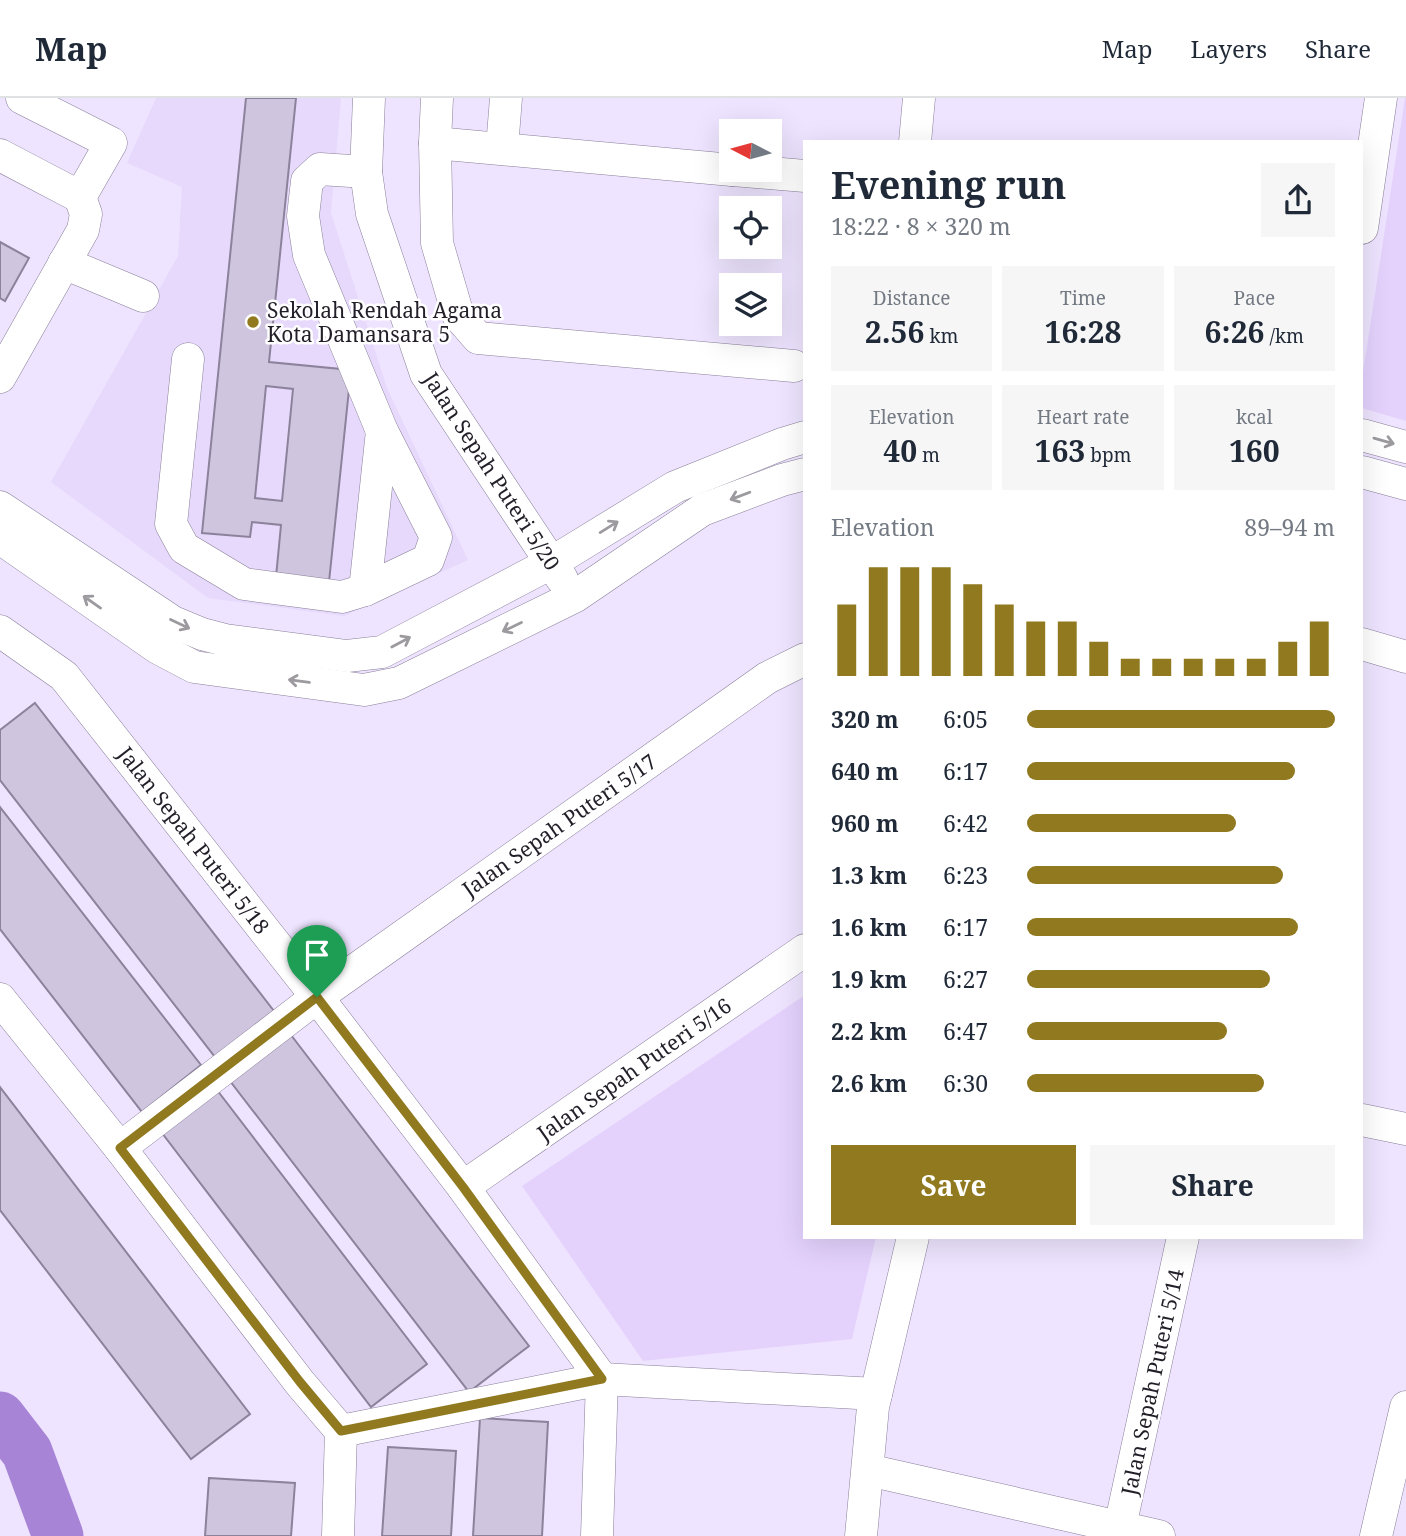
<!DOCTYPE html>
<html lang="en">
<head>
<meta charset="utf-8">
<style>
	:root { --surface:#fff; --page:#f6f6f7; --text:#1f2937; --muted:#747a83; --line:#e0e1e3; --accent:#90791f }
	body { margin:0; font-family:"Noto Serif",serif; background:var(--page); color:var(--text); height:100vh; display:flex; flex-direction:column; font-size:26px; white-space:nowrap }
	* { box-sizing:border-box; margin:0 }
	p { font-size:23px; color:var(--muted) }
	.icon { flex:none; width:38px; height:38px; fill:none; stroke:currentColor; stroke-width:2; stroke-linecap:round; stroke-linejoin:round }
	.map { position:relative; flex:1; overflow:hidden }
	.side { position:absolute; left:803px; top:42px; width:560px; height:1099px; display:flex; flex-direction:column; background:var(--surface); border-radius:0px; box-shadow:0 7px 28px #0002 }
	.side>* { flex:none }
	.needle { width:46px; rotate:276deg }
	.buttons { position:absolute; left:719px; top:21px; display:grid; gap:14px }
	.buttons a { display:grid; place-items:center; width:63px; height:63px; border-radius:0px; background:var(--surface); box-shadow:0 7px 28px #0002; font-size:35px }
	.pin { position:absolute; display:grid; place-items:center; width:60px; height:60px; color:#fff; margin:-72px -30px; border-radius:50% 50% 50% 0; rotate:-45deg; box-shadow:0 0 7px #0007 }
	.pin .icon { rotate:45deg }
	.round { display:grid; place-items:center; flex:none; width:74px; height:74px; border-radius:0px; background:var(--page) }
	.summary { display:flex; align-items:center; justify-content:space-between; height:119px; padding:0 28px }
	h1 { font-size:38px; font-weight:700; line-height:52px }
	.figures { display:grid; grid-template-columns:repeat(3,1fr); gap:10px; height:119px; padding:7px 28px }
	.figures div { display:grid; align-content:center; border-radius:0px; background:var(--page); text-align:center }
	.figures b { font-size:30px; font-weight:700 }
	.figures small { font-size:19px; font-weight:400 }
	.figures p { font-size:19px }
	.chart { height:196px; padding:14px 28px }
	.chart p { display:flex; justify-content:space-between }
	.chart svg { width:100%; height:126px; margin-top:7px; stroke:var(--accent); stroke-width:6 }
	.action { display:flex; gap:14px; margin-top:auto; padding:14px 28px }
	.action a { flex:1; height:80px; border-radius:0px; background:var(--accent); color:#fff; font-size:28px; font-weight:700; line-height:80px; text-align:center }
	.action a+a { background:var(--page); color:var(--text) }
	ul { padding:0 28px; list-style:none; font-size:23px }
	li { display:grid; grid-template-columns:112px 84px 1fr; align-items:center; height:52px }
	li i { height:18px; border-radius:9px; background:var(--accent) }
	header { display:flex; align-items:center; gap:42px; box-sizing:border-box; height:98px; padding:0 35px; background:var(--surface); border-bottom:2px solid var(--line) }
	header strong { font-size:33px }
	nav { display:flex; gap:38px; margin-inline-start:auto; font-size:24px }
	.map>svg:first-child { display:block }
	.built { fill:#e6d9fb }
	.green { fill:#e4d2fd }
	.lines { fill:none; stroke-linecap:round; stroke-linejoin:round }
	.river { stroke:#a884d6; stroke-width:51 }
	.building { fill:#cfc5df; stroke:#8c829b; stroke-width:2; fill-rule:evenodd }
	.minor-casing { stroke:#897f98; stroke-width:33 }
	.minor { stroke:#fff; stroke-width:32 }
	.oneway { stroke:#9c9a9f }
	.route-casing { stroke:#fff; stroke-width:14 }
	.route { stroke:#90791f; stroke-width:9 }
	.poi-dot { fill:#90791f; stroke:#fff; stroke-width:2.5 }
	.labels { text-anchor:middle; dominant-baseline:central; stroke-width:5; stroke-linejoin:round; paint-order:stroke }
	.poi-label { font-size:21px; fill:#231f29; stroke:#fff; text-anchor:start }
	.street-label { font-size:21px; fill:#231f29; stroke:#fff }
</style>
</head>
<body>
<header>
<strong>Map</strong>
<nav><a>Map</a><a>Layers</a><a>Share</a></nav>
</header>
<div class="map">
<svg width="1406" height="1438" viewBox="0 0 1406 1438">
	<rect width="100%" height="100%" fill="#eee4ff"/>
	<polygon class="built" points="156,0 341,0 331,115 387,290 468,462 344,518 208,500 51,384 178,158 182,89 127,65"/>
	<g class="green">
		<polygon points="1405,0 1406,0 1406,323 1362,310 1362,281"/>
		<polygon points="805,897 805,1139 876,1139 852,1241 643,1263 522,1088"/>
	</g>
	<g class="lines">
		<polyline class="river" points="0,1319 27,1354 58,1438"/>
	</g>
	<g class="building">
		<path d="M246 0H296L269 264 351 272 329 484 276 479 281 427 252 424 250 439 202 435ZM266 288 293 291 282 403 255 400Z"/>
		<polygon points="0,144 29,160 5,203 0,200"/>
		<polygon points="35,605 274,913 215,959 0,682 0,632"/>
		<polygon points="0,709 201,967 142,1014 0,831"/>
		<polygon points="291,937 529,1248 469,1294 230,983"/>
		<polygon points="0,989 250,1316 191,1361 0,1112"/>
		<polygon points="217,992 427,1266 371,1309 162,1035"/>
		<polygon points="480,1320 548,1324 542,1438 473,1438"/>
		<polygon points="388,1349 456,1353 451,1438 382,1438"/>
		<polygon points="209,1380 295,1385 291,1438 205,1438"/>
	</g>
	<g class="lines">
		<defs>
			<g id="minor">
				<polyline points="369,0 366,74 372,116 426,276 562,481"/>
				<polyline points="437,0 435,45 437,145 458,217 478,240 794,268"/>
				<polyline points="915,44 919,0"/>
				<polyline points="435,45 732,72"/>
				<polyline points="502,50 506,0"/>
				<polyline points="0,57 80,99 111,45 22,0"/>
				<polyline points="733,72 805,78"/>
				<polyline points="1362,130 1381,0"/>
				<polyline points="64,165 143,198"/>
				<polyline points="188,261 171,426 184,450 244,486 342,499 365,492 428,462 436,439 382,333 309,157 303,118 307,83 320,71 366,74"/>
				<polyline points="0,279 83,132 86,116 80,99"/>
				<polyline points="1362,337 1406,349"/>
				<polyline points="1362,374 1406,386"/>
				<polyline points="0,409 173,524 202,536 225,542 347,558 382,554 551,465 675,389 782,346 805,339"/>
				<polyline points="0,440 158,550 194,569 364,592 399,585 574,499 702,412 782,382 805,376"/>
				<polyline points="365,492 382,333"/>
				<polyline points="0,533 64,578 317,899 463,1089 602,1281 597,1438"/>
				<polyline points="1362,546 1406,559"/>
				<polyline points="0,901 120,1050 300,1285 341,1333 338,1438"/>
				<polyline points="1362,1022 1406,1031"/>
				<polyline points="120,1050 317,899 767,580 805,561"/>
				<polyline points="463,1089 805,852"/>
				<polyline points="341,1333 602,1281 876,1296"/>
				<polyline points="868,1372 1159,1438"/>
				<polyline points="1120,1429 1183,1139"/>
				<polyline points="861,1438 873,1309 913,1139"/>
				<polyline points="1376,1438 1406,1309"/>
			</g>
		</defs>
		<use href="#minor" class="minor-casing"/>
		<use href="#minor" class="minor"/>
	</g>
	<defs><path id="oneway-shaft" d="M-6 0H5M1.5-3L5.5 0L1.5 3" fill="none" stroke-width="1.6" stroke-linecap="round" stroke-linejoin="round" transform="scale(1.75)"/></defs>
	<g class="oneway">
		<use href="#oneway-shaft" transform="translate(1384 343) rotate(16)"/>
		<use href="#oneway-shaft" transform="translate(740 398) rotate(159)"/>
		<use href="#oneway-shaft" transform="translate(609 429) rotate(-32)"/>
		<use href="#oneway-shaft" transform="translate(92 504) rotate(-145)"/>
		<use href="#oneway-shaft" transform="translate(180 526) rotate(25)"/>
		<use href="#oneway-shaft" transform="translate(512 529) rotate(154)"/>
		<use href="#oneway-shaft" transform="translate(401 544) rotate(-28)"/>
		<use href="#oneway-shaft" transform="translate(299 583) rotate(-172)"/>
	</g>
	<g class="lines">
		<defs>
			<polygon id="route" points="317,899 463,1089 602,1281 341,1333 300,1284 120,1050"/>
		</defs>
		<use href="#route" class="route-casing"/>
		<use href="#route" class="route"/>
	</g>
	<circle class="poi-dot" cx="253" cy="224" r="7"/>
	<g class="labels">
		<g class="poi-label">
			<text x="267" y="212">Sekolah Rendah Agama<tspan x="267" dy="24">Kota Damansara 5</tspan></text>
		</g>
		<g class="street-label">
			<text transform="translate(492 373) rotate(57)">Jalan Sepah Puteri 5/20</text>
			<text transform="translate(559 727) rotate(-35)">Jalan Sepah Puteri 5/17</text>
			<text transform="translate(194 742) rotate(52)">Jalan Sepah Puteri 5/18</text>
			<text transform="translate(634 971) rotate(-35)">Jalan Sepah Puteri 5/16</text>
			<text transform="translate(1152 1284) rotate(-78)">Jalan Sepah Puteri 5/14</text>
		</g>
	</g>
</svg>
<div class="buttons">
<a><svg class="needle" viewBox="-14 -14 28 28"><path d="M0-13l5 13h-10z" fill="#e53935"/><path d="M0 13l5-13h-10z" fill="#747a83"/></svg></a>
<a><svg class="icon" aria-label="locate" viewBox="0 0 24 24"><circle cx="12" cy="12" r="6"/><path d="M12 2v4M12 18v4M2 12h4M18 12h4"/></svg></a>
<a><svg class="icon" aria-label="layers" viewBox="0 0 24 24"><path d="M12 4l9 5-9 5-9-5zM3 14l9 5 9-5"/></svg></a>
</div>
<div class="pin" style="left:317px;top:899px;background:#1e9e55"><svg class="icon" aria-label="arrive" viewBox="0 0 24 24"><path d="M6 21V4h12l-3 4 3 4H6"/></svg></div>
<section class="side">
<div class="summary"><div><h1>Evening run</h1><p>18:22 · 8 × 320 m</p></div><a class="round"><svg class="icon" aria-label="share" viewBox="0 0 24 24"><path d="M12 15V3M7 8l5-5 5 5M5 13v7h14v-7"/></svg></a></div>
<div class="figures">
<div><p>Distance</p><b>2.56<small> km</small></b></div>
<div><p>Time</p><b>16:28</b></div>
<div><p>Pace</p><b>6:26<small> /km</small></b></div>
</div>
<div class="figures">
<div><p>Elevation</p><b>40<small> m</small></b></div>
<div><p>Heart rate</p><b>163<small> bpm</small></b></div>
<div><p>kcal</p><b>160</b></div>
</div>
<div class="chart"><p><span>Elevation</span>89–94 m</p>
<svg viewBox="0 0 160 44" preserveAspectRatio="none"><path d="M5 44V19M15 44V6M25 44V6M35 44V6M45 44V12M55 44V19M65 44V25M75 44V25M85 44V32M95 44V38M105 44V38M115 44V38M125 44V38M135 44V38M145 44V32M155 44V25"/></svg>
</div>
<ul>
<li><b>320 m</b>6:05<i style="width:100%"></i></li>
<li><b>640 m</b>6:17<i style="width:87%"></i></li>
<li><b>960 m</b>6:42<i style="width:68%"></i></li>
<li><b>1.3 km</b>6:23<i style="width:83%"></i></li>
<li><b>1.6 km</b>6:17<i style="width:88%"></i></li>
<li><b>1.9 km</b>6:27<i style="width:79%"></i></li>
<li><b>2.2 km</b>6:47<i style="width:65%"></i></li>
<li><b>2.6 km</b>6:30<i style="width:77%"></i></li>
</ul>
<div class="action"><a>Save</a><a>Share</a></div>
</section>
</div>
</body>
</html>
